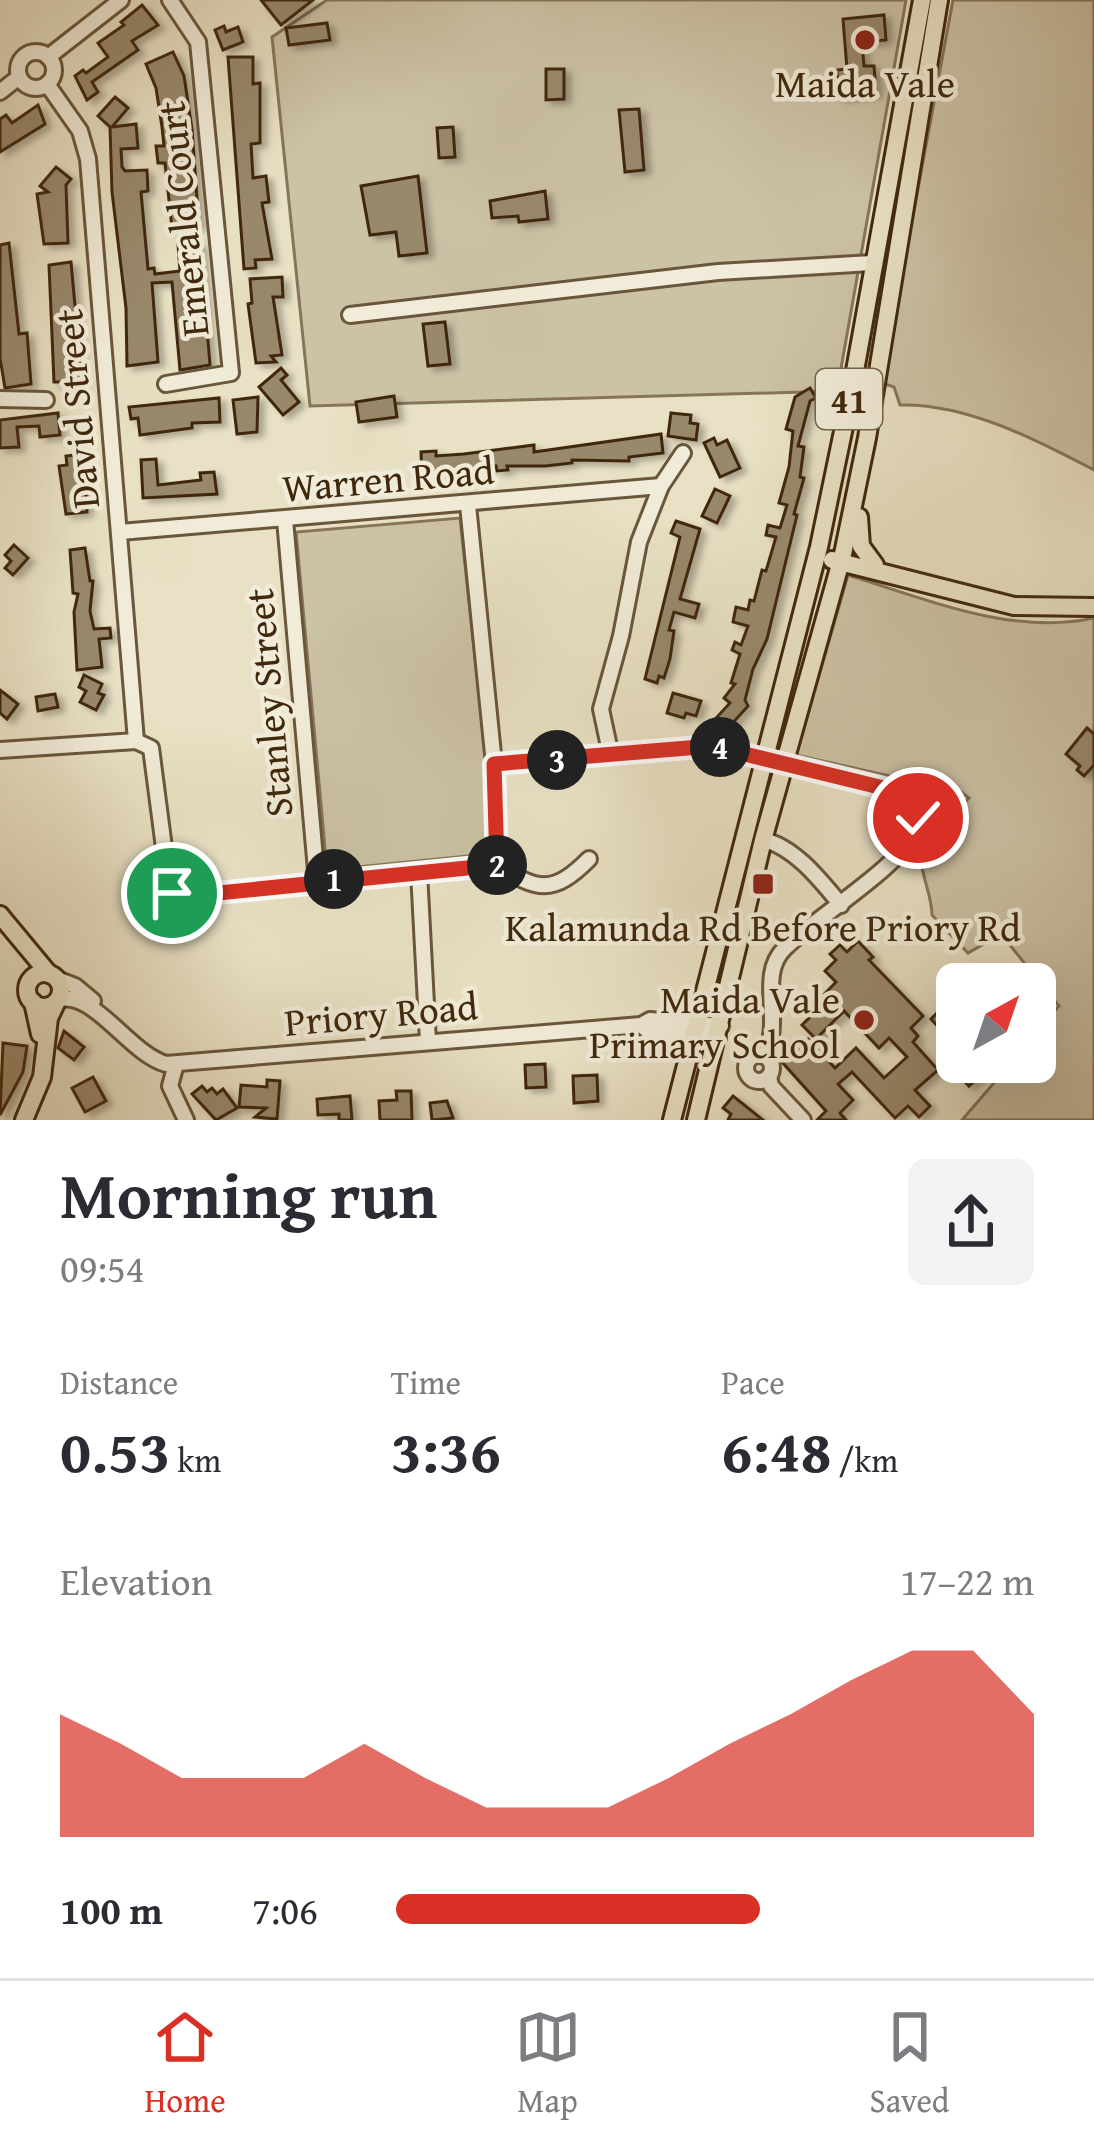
<!DOCTYPE html>
<html lang="en">
<head>
<meta charset="utf-8">
<style>
	:root { --surface:#fff; --page:#f2f2f3; --text:#2b2b33; --muted:#7c7c81; --line:#e1e1e2; --accent:#d93025 }
	body { margin:0; font-family:"Gentium Book Plus",serif; background:var(--page); color:var(--text); height:100vh; display:flex; flex-direction:column; font-size:45px; white-space:nowrap }
	* { box-sizing:border-box; margin:0 }
	p { font-size:39px; color:var(--muted) }
	.icon { flex:none; width:66px; height:66px; fill:none; stroke:currentColor; stroke-width:2; stroke-linecap:round; stroke-linejoin:round }
	.map { position:relative; height:1120px; overflow:hidden }
	.drawer { display:flex; flex-direction:column; background:var(--surface); flex:1 }
	.drawer>* { flex:none }
	.needle { width:78px; rotate:40deg }
	.buttons { position:absolute; left:936px; top:963px; display:grid; gap:24px }
	.buttons a { display:grid; place-items:center; width:120px; height:120px; border-radius:18px; background:var(--surface); box-shadow:0 12px 48px #0002; font-size:60px }
	.pin { position:absolute; display:grid; place-items:center; width:102px; height:102px; color:#fff; margin:-51px; border:6px solid #fff; border-radius:50%; box-shadow:0 3px 12px #0007 }
	.km { position:absolute; width:60px; height:60px; margin:-30px; border-radius:50%; background:#222; color:#fff; font-size:33px; line-height:60px; text-align:center }
	.round { display:grid; place-items:center; flex:none; width:126px; height:126px; border-radius:18px; background:var(--page) }
	.summary { display:flex; align-items:center; justify-content:space-between; height:204px; padding:0 60px }
	h1 { font-size:66px; font-weight:700; line-height:90px }
	.stats { display:grid; grid-template-columns:repeat(3,1fr); gap:18px; height:204px; padding:12px 60px }
	.stats div { display:grid; align-content:center }
	.stats b { font-size:60px; font-weight:700 }
	.stats small { font-size:33px; font-weight:400 }
	.stats p { font-size:33px }
	.chart { height:336px; padding:24px 60px }
	.chart p { display:flex; justify-content:space-between }
	.chart svg { width:100%; height:216px; margin-top:12px; fill:var(--accent); opacity:.7 }
	ul { padding:0 60px; list-style:none; font-size:39px }
	li { display:grid; grid-template-columns:192px 144px 1fr; align-items:center; height:90px }
	li i { height:30px; border-radius:15px; background:var(--accent) }
	.tab-bar { display:flex; justify-content:space-around; align-items:center; height:168px; border-top:3px solid var(--line); background:var(--surface); font-size:33px; color:var(--muted) }
	.tab-bar a { display:grid; justify-items:center; gap:6px }
	.tab-bar .on { color:var(--accent) }
	.map>svg:first-child { display:block }
	.green { fill:#ccc2a6; stroke:#867559; stroke-width:3 }
	.building { fill:#98886c; stroke:#40280c; stroke-width:3; filter:url(#shadow) }
	.lines { fill:none; stroke-linecap:round; stroke-linejoin:round }
	.minor-casing { stroke:#6a563a; stroke-width:20 }
	.major-casing { stroke:#40280c; stroke-width:22 }
	.minor { stroke:#f1ecd9; stroke-width:14 }
	.major { stroke:#e9e1c5; stroke-width:16 }
	.route-casing { stroke:#fff; stroke-width:24 }
	.route { stroke:#d93025; stroke-width:15 }
	.poi-dot { fill:#8f2418; stroke:#f1ecd9; stroke-width:4.5 }
	.labels { text-anchor:middle; dominant-baseline:central; stroke-width:9; stroke-linejoin:round; paint-order:stroke }
	.shield { fill:#f1ecd9; stroke:#75634a; stroke-width:3 }
	.shield-label { font-size:36px; font-weight:bold; fill:#40280c }
	.poi-label { font-size:39px; fill:#40280c; stroke:#f1ecd9 }
	.street-label { font-size:39px; fill:#40280c; stroke:#f1ecd9 }
</style>
</head>
<body>
<div class="map">
<svg width="1094" height="1120" viewBox="0 0 1094 1120">
	<defs>
		<filter id="shadow"><feDropShadow dx="6" dy="4" stdDeviation="3" flood-color="#0004"/></filter>
	</defs>
	<rect width="100%" height="100%" fill="#e9e1c5"/>
	<filter id="stains"><feTurbulence type="fractalNoise" baseFrequency=".00167" numOctaves="4"/><feColorMatrix values="0 0 0 0 .2 0 0 0 0 .09 0 0 0 0 .02 0 0 0 .5 -.17"/></filter>
	<radialGradient id="worn" r=".72"><stop offset=".6" stop-color="#630" stop-opacity="0"/><stop offset="1" stop-color="#630" stop-opacity=".3"/></radialGradient>
	<g class="green">
		<polygon points="327,0 906,0 837,391 310,406 272,37"/>
		<path d="M953 0H1094V470C1037 440 966 403 900 405L894 387 882 383Z"/>
		<polygon points="460,518 486,760 488,854 327,870 296,532"/>
		<path d="M848 575C926 599 1012 636 1094 618V1120H962L1012 1062H1035V1034L1059 1006 1001 934 968 953 932 915C932 895 921 876 921 857 921 833 954 814 969 798L961 792 796 755Z"/>
	</g>
	<g class="building">
		<polygon points="261,0 313,0 281,25"/>
		<polygon points="142,5 158,25 132,41 138,50 92,82 98,92 87,100 75,76 83,70 86,73 108,57 98,43 124,25 121,22"/>
		<polygon points="884,15 886,40 862,42 864,66 874,66 876,93 839,97 837,70 847,69 843,19"/>
		<polygon points="327,23 330,40 289,45 286,28"/>
		<polygon points="224,26 226,32 238,27 243,42 223,50 215,30"/>
		<polygon points="173,52 184,76 192,129 199,226 172,228 165,163 158,163 156,146 164,146 162,127 156,88 146,64"/>
		<polygon points="228,57 253,57 253,84 260,83 260,143 251,144 253,178 266,176 269,202 262,203 272,259 255,260 256,268 244,269"/>
		<polygon points="546,69 564,69 564,99 546,100"/>
		<polygon points="115,97 128,108 112,127 136,124 138,148 121,149 122,167 125,171 147,170 148,191 141,192 148,269 154,268 155,274 180,271 178,244 200,243 210,365 180,370 172,282 152,283 158,362 127,366 126,308 112,192 110,127 98,116"/>
		<polygon points="38,105 45,124 0,152 0,119 6,115 12,123"/>
		<polygon points="639,109 644,170 625,172 619,110"/>
		<polygon points="453,127 455,157 439,158 437,128"/>
		<polygon points="56,167 71,179 66,185 68,243 44,244 37,194 48,192 40,186"/>
		<polygon points="418,176 427,253 399,256 396,232 370,235 361,186"/>
		<polygon points="545,191 548,219 519,222 518,216 492,218 490,201"/>
		<polygon points="9,243 19,334 27,333 31,384 5,388 0,358 0,245"/>
		<polygon points="71,262 82,382 54,382 49,265"/>
		<polygon points="282,277 283,297 273,297 282,355 271,356 276,362 256,363 248,304 252,303 250,279"/>
		<polygon points="445,322 450,364 428,366 423,324"/>
		<polygon points="281,368 287,375 281,380 299,402 283,415 259,387"/>
		<polygon points="810,388 816,398 810,401 798,446 804,447 800,477 804,478 794,514 797,515 767,639 753,669 745,700 748,706 729,727 717,717 730,703 724,698 735,684 731,683 740,654 732,650 735,642 741,645 748,626 733,622 736,607 748,610 750,600 754,601 762,570 766,571 776,537 766,535 768,525 780,528 787,505 779,503 789,467 793,431 786,429 795,397"/>
		<polygon points="394,396 397,417 359,422 356,402"/>
		<polygon points="258,397 257,432 237,434 233,400"/>
		<polygon points="219,398 220,422 192,423 192,428 140,435 138,418 131,419 129,407"/>
		<polygon points="58,413 60,435 40,437 39,426 17,427 19,447 0,448 0,420"/>
		<polygon points="671,413 691,415 690,423 698,424 696,440 668,436"/>
		<polygon points="661,434 663,453 629,457 629,461 572,460 572,463 545,466 507,466 508,470 497,471 496,466 422,476 421,452 436,451 436,456 464,454 534,445 534,452"/>
		<polygon points="714,438 717,445 727,440 740,468 720,477 704,443"/>
		<polygon points="84,454 87,512 66,514 59,466 67,465 66,456"/>
		<polygon points="156,459 158,485 201,480 200,473 214,472 217,494 143,498 141,460"/>
		<polygon points="715,489 730,496 717,523 702,516"/>
		<polygon points="676,521 700,529 680,599 699,604 695,618 674,612 669,630 674,631 670,659 664,678 659,676 657,683 645,679 680,537 671,533"/>
		<polygon points="14,545 28,558 13,575 5,568 11,561 5,555"/>
		<polygon points="85,548 90,581 93,581 90,611 94,629 110,628 111,638 99,639 102,667 77,670 74,612 78,594 73,593 70,550"/>
		<polygon points="84,675 102,684 98,693 104,695 96,710 80,702 86,691 79,687"/>
		<polygon points="0,690 18,704 7,719 0,713"/>
		<polygon points="673,693 701,701 696,716 686,713 684,718 667,713"/>
		<polygon points="55,694 58,707 38,711 36,697"/>
		<polygon points="1087,728 1094,734 1094,765 1084,776 1077,770 1080,766 1066,754"/>
		<polygon points="858,941 873,957 869,960 923,1016 911,1028 918,1036 913,1042 938,1070 915,1090 930,1106 919,1117 908,1106 895,1118 852,1072 838,1084 853,1100 840,1113 846,1120 817,1120 826,1111 782,1062 808,1039 835,1068 856,1048 884,1078 907,1057 889,1038 879,1048 844,1011 816,1039 802,1025 809,1018 805,1014 836,982 825,971 836,960 830,954 840,945 847,952"/>
		<polygon points="941,1009 957,1026 947,1036 931,1019"/>
		<polygon points="64,1031 84,1047 74,1060 58,1048"/>
		<polygon points="3,1043 27,1046 23,1072 0,1115"/>
		<polygon points="961,1062 994,1062 969,1086 954,1070"/>
		<polygon points="545,1064 546,1087 526,1088 525,1065"/>
		<polygon points="597,1075 598,1101 574,1103 573,1076"/>
		<polygon points="93,1077 106,1101 85,1112 72,1088"/>
		<polygon points="267,1080 280,1081 277,1119 255,1117 266,1108 239,1107 241,1085 267,1087"/>
		<polygon points="202,1086 207,1092 212,1088 217,1094 223,1089 237,1108 216,1120 192,1094"/>
		<polygon points="396,1091 411,1091 412,1120 380,1120 379,1101 397,1100"/>
		<polygon points="350,1096 352,1120 339,1120 339,1114 318,1115 317,1099"/>
		<polygon points="733,1096 763,1120 728,1120 731,1114 723,1108"/>
		<polygon points="447,1101 453,1118 432,1120 430,1103"/>
	</g>
	<g class="lines">
		<defs>
			<g id="minor">
				<circle cx="36" cy="70" r="18"/>
				<polyline points="48,57 121,0"/>
				<polyline points="47,84 80,131 88,159 136,741"/>
				<polyline points="0,92 19,77"/>
				<polyline points="350,315 718,272 872,263"/>
				<polyline points="166,384 231,373 198,42 170,0"/>
				<polyline points="0,399 46,400"/>
				<polyline points="468,505 494,764 497,865"/>
				<polyline points="285,520 317,881"/>
				<polyline points="120,532 661,486"/>
				<path d="M0 750 136 741 151 748 169 886 178 897 497 865C538 891 553 895 589 859"/>
				<polyline points="611,756 601,709 621,636 639,542 661,486 683,453"/>
				<path d="M494 764 713 745 908 794C915 804 922 817 917 829 902 866 813 919 784 949 757 976 784 1023 764 1056"/>
				<path d="M763 840C794 846 821 881 841 905"/>
				<polyline points="419,872 428,1042"/>
				<polyline points="57,979 75,986 93,1001"/>
				<path d="M57 1000C93 988 128 1053 166 1064L641 1025 650 1020 721 1026"/>
				<polyline points="641,1025 648,1031 718,1038"/>
				<circle cx="759" cy="1068" r="13"/>
				<polyline points="176,1064 170,1086 186,1120"/>
				<polyline points="769,1076 771,1086 803,1120"/>
			</g>
			<g id="major">
				<polyline points="859,517 861,546 875,565"/>
				<polyline points="832,560 1014,606 1094,607"/>
				<polyline points="0,915 49,974"/>
				<circle cx="44" cy="990" r="17"/>
				<polyline points="33,1002 40,1034"/>
				<polyline points="24,1120 42,1077 49,1018 57,1001"/>
				<polyline points="672,1120 819,547 851,393 922,0"/>
				<polyline points="696,1120 763,840 843,554 867,438 939,0"/>
			</g>
		</defs>
		<use href="#minor" class="minor-casing"/>
		<use href="#major" class="major-casing"/>
		<use href="#minor" class="minor"/>
		<use href="#major" class="major"/>
	</g>
	<g class="lines">
		<defs>
			<polyline id="route" points="172,893 178,897 497,865 494,764 712,746 908,794 918,818"/>
		</defs>
		<use href="#route" class="route-casing"/>
		<use href="#route" class="route"/>
	</g>
	<g class="poi-dot">
		<circle cx="865" cy="40" r="12"/>
		<rect x="751" y="872" width="24" height="24" rx="6"/>
		<circle cx="864" cy="1020" r="12"/>
	</g>
	<g class="labels">
		<rect class="shield" x="816" y="369" width="66" height="60" rx="9"/>
		<g class="shield-label">
			<text x="849" y="399">41</text>
		</g>
		<g class="poi-label">
			<text x="865" y="82">Maida Vale</text>
			<text x="763" y="926">Kalamunda Rd Before Priory Rd</text>
			<text x="840" y="998" text-anchor="end">Maida Vale<tspan x="840" dy="45">Primary School</tspan></text>
		</g>
		<g class="street-label">
			<text transform="translate(182 219) rotate(-96)">Emerald Court</text>
			<text transform="translate(76 409) rotate(-95)">David Street</text>
			<text transform="translate(388 478) rotate(-5)">Warren Road</text>
			<text transform="translate(268 703) rotate(-95)">Stanley Street</text>
			<text transform="translate(381 1013) rotate(-5)">Priory Road</text>
		</g>
	</g>
	<rect width="100%" height="100%" filter="url(#stains)"/>
	<rect width="100%" height="100%" fill="url(#worn)"/>
</svg>
<div class="buttons">
<a><svg class="needle" viewBox="-14 -14 28 28"><path d="M0-13l5 13h-10z" fill="#e53935"/><path d="M0 13l5-13h-10z" fill="#7c7c81"/></svg></a>
</div>
<div class="pin" style="left:172px;top:893px;background:#1e9e55"><svg class="icon" aria-label="arrive" viewBox="0 0 24 24"><path d="M6 21V4h12l-3 4 3 4H6"/></svg></div>
<div class="pin" style="left:918px;top:818px;background:#d93025"><svg class="icon" aria-label="check" viewBox="0 0 24 24"><path d="M5 12l5 5 9-10"/></svg></div>
<b class="km" style="left:334px;top:879px">1</b>
<b class="km" style="left:497px;top:865px">2</b>
<b class="km" style="left:557px;top:760px">3</b>
<b class="km" style="left:720px;top:747px">4</b>
</div>
<section class="drawer">
<div class="summary"><div><h1>Morning run</h1><p>09:54</p></div><a class="round"><svg class="icon" aria-label="share" viewBox="0 0 24 24"><path d="M12 15V3M7 8l5-5 5 5M5 13v7h14v-7"/></svg></a></div>
<div class="stats">
<div><p>Distance</p><b>0.53<small> km</small></b></div>
<div><p>Time</p><b>3:36</b></div>
<div><p>Pace</p><b>6:48<small> /km</small></b></div>
</div>
<div class="chart"><p><span>Elevation</span>17–22 m</p>
<svg viewBox="0 0 160 44" preserveAspectRatio="none"><path d="M0 44V19L10 25L20 32L30 32L40 32L50 25L60 32L70 38L80 38L90 38L100 32L110 25L120 19L130 12L140 6L150 6L160 19V44z"/></svg>
</div>
<ul>
<li><b>100 m</b>7:06<i style="width:57%"></i></li>
</ul>
</section>
<nav class="tab-bar">
<a class="on"><svg class="icon" aria-label="home" viewBox="0 0 24 24"><path d="M3 11l9-7 9 7M6 9v11h12V9"/></svg>Home</a>
<a><svg class="icon" aria-label="map" viewBox="0 0 24 24"><path d="M3 6l6-2 6 2 6-2v14l-6 2-6-2-6 2zM9 4v14M15 6v14"/></svg>Map</a>
<a><svg class="icon" aria-label="saved" viewBox="0 0 24 24"><path d="M7 4h10v16l-5-4-5 4z"/></svg>Saved</a>
</nav>
</body>
</html>
